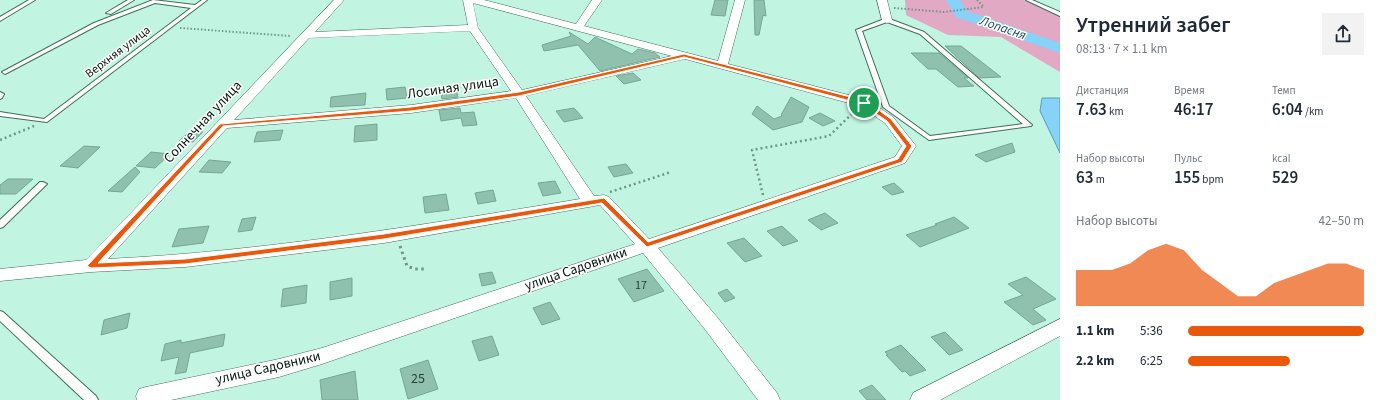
<!DOCTYPE html>
<html lang="ru">
<head>
<meta charset="utf-8">
<style>
	:root { --surface:#fff; --page:#f2f2f3; --text:#1f2937; --muted:#747a83; --accent:#ea580c }
	body { margin:0; font-family:"Source Sans 3",sans-serif; background:var(--page); color:var(--text); height:100vh; display:flex; flex-direction:column; font-size:15px; white-space:nowrap }
	* { box-sizing:border-box; margin:0 }
	p { font-size:13px; color:var(--muted) }
	.icon { flex:none; width:22px; height:22px; fill:none; stroke:currentColor; stroke-width:2; stroke-linecap:round; stroke-linejoin:round }
	.map { position:relative; flex:1; overflow:hidden }
	.side { display:flex; flex-direction:column; background:var(--surface); width:320px }
	.side>* { flex:none }
	.pin { position:absolute; display:grid; place-items:center; width:34px; height:34px; color:#fff; margin:-17px; border:2px solid #fff; border-radius:50%; box-shadow:0 1px 4px #0007 }
	.round { display:grid; place-items:center; flex:none; width:42px; height:42px; border-radius:0px; background:var(--page) }
	.overview { display:flex; align-items:center; justify-content:space-between; height:68px; padding:0 16px }
	h1 { font-size:22px; font-weight:600; line-height:30px }
	.metrics { display:grid; grid-template-columns:repeat(3,1fr); gap:6px; height:68px; padding:4px 16px }
	.metrics div { display:grid; align-content:center }
	.metrics b { font-size:17px; font-weight:600 }
	.metrics small { font-size:11px; font-weight:400 }
	.metrics p { font-size:11px }
	.chart { height:112px; padding:8px 16px }
	.chart p { display:flex; justify-content:space-between }
	.chart svg { width:100%; height:72px; margin-top:4px; fill:var(--accent); opacity:.7 }
	ul { padding:0 16px; list-style:none; font-size:13px }
	li { display:grid; grid-template-columns:64px 48px 1fr; align-items:center; height:30px }
	li i { height:10px; border-radius:5px; background:var(--accent) }
	main { display:flex; flex:1; min-height:0 }
	.map>svg:first-child { display:block }
	.green { fill:#e1a9c3 }
	.water { fill:#85d3f8; stroke:#5e9ab2 }
	.lines { fill:none; stroke-linecap:round; stroke-linejoin:round }
	.river { fill:#85d3f8; fill-rule:evenodd }
	.building { fill:#8fc1ae; stroke:#75a795 }
	.service-casing { stroke:#3d6d5c; stroke-width:2 }
	.minor-casing { stroke:#3d6d5c; stroke-width:1 }
	.path-far2 { stroke:#719689; stroke-width:2; stroke-dasharray:1.5 2; stroke-linecap:butt }
	.path-far1 { stroke:#719689; stroke-width:2.5; stroke-dasharray:2 3; stroke-linecap:butt }
	.path { stroke:#719689; stroke-width:3; stroke-dasharray:2.5 3.5; stroke-linecap:butt }
	.service { fill:#fff; fill-rule:evenodd }
	.minor { fill:#fff; fill-rule:evenodd }
	.route { fill:#ea580c; stroke:#fff; fill-rule:evenodd }
	.labels { text-anchor:middle; dominant-baseline:central; stroke-width:3; stroke-linejoin:round; paint-order:stroke }
	.far-street-label { font-size:12px; fill:#03150f; stroke:#fff }
	.number-label { font-size:12px; fill:#264037 }
	.far-water-label { font-size:13px; font-style:italic; fill:#194559; stroke:#fff }
	.street-label { font-size:14px; fill:#03150f; stroke:#fff }
	.near-number-label { font-size:14px; fill:#264037 }
</style>
</head>
<body>
<main>
<div class="map">
<svg width="1060" height="400" viewBox="0 0 1060 400">
	<rect width="100%" height="100%" fill="#c1f5e2"/>
	<polygon class="green" points="905,0 1024,0 1060,15 1060,72 1001,37 948,35 906,15"/>
	<polygon class="water" points="1042,98 1060,98 1060,153 1040,111"/>
	<g class="lines">
		<polygon class="river" points="946,0 960,0 967,11 1060,43 1060,53 956,17"/>
	</g>
	<g class="building">
		<polygon points="715,0 728,0 725,16 711,15"/>
		<polygon points="754,0 764,0 766,16 763,15 759,35 755,35"/>
		<polygon points="569,32 588,44 595,37 632,54 638,49 655,53 660,57 600,71 578,45 544,51 542,45 571,36"/>
		<polygon points="945,46 961,46 1001,77 979,78"/>
		<polygon points="911,53 939,53 968,78 964,78 974,86 958,87 936,69 928,69"/>
		<polygon points="633,73 641,80 624,84 616,76"/>
		<polygon points="405,87 407,98 387,100 386,89"/>
		<polygon points="456,87 458,97 442,99 440,89"/>
		<polygon points="366,93 365,105 330,107 331,97"/>
		<polygon points="791,97 809,107 802,122 773,130 752,114 757,106 774,119 782,116 781,115"/>
		<polygon points="460,108 461,113 474,112 477,125 463,126 461,118 441,121 439,110"/>
		<polygon points="574,108 583,118 564,122 556,111"/>
		<polygon points="820,113 835,121 823,126 809,118"/>
		<polygon points="377,124 377,140 354,142 355,126"/>
		<polygon points="283,130 280,140 254,142 257,132"/>
		<polygon points="190,131 203,132 193,142 179,141"/>
		<polygon points="1012,143 1015,152 986,162 975,155"/>
		<polygon points="84,146 100,147 78,168 60,166"/>
		<polygon points="151,152 170,154 155,168 136,166"/>
		<polygon points="209,160 231,162 222,173 199,172"/>
		<polygon points="626,164 633,173 614,177 608,167"/>
		<polygon points="135,167 140,172 122,192 108,191"/>
		<polygon points="8,179 33,179 16,194 0,194 0,185"/>
		<polygon points="555,181 561,193 543,196 538,183"/>
		<polygon points="894,183 904,192 892,195 882,187"/>
		<polygon points="493,190 496,201 478,204 475,193"/>
		<polygon points="446,194 449,210 425,213 423,197"/>
		<polygon points="825,213 838,223 821,230 808,220"/>
		<polygon points="256,217 252,230 238,232 242,219"/>
		<polygon points="954,217 969,228 920,247 906,235 937,225 935,224"/>
		<polygon points="209,226 203,243 172,247 179,229"/>
		<polygon points="782,226 798,241 783,246 767,231"/>
		<polygon points="744,238 762,256 745,262 727,243"/>
		<polygon points="647,269 664,291 634,302 618,279"/>
		<polygon points="492,272 496,283 482,286 479,274"/>
		<polygon points="1026,277 1056,299 1033,309 1046,320 1033,325 1004,302 1023,295 1008,284"/>
		<polygon points="352,278 352,296 330,300 330,282"/>
		<polygon points="307,285 306,303 281,307 283,289"/>
		<polygon points="727,289 735,298 725,302 718,293"/>
		<polygon points="550,302 560,319 542,325 533,308"/>
		<polygon points="130,313 127,328 101,335 104,320"/>
		<polygon points="945,332 963,350 949,355 931,337"/>
		<polygon points="225,334 223,346 190,353 186,372 175,374 179,357 161,361 165,344 181,340 181,343"/>
		<polygon points="492,336 499,355 479,361 472,341"/>
		<polygon points="901,345 926,370 910,376 905,371 902,372 886,355 888,355 885,352"/>
		<polygon points="428,360 438,389 408,399 400,369"/>
		<polygon points="355,371 358,400 322,400 320,380"/>
		<polygon points="872,385 886,400 867,400 859,391"/>
	</g>
	<g class="lines">
		<defs>
			<g id="service">
				<polygon points="29,0 35,0 0,21 0,17"/>
				<polygon points="128,0 134,0 111,14 106,13"/>
				<polygon points="153,0 195,5 202,0 207,0 47,122 0,116 0,112 44,119 191,8 155,3 98,25 7,73 5,74 2,72 94,23"/>
				<polygon points="1026,0 1032,0 1060,12 1060,16"/>
				<path d="M887 18 924 32 1031 124 1032 125 1031 126 929 140 883 107 856 30ZM887 22 920 34 1023 124 930 136 889 106 862 31Z"/>
				<polygon points="0,92 4,94 2,98 0,99"/>
				<polygon points="40,182 43,182 47,184 3,227 0,228 0,220"/>
				<polygon points="0,311 3,312 96,396 98,400 84,400 0,321"/>
			</g>
			<g id="minor">
				<path d="M334 0H344L315 32 468 25 463 0H484L576 24 592 0H602L584 26 718 61 735 0H745L728 64 868 100 893 117 916 146 905 163 658 248 717 317 777 393 780 400H758L704 328 643 253 322 364 279 377 171 400H137L136 396 139 389 146 387 279 359 322 348 635 244 600 205 384 243 185 267 91 272 0 281V269L86 260ZM473 3 672 56 522 90 478 28ZM470 31 511 91 411 105 234 120 309 38ZM685 59 860 106 885 123 902 146 895 157 649 239 609 197 604 195 594 196 526 96ZM516 98 580 199C423 225 267 251 108 259L227 128 411 113Z"/>
				<polygon points="877,0 887,0 892,20 890,22 887,23 882,20"/>
				<polygon points="1060,319 1060,336 940,400 910,400 913,393"/>
			</g>
		</defs>
		<use href="#service" class="service-casing"/>
		<use href="#minor" class="minor-casing"/>
		<g class="path-far2">
			<polyline points="977,0 984,7"/>
			<polyline points="894,8 944,12 984,7"/>
			<polyline points="180,28 291,36"/>
		</g>
		<g class="path-far1">
			<polyline points="0,140 34,126"/>
			<polyline points="610,192 671,172"/>
			<polyline points="763,195 752,150 829,136 856,110"/>
		</g>
		<polyline class="path" points="400,246 407,266 415,269 424,269"/>
		<use href="#service" class="service"/>
		<use href="#minor" class="minor"/>
	</g>
	<path class="route" d="M684 54 866 101 891 119 912 146 902 162 647 247 602 203 384 239 185 264 91 268 87 266 220 124 411 107 519 92ZM684 57 862 104 887 121 906 146 898 159 648 242 604 198 384 234 185 259 98 263 223 126 411 111 519 96Z"/>
	<g class="labels">
		<g class="far-street-label">
			<text transform="translate(118 52) rotate(-37)">Верхняя улица</text>
		</g>
		<g class="number-label">
			<text x="641" y="285">17</text>
		</g>
		<g class="far-water-label">
			<text transform="translate(1003 28) rotate(19)">Лопасня</text>
		</g>
		<g class="street-label">
			<text transform="translate(453 88) rotate(-8)">Лосиная улица</text>
			<text transform="translate(203 122) rotate(-47)">Солнечная улица</text>
			<text transform="translate(576 269) rotate(-19)">улица Садовники</text>
			<text transform="translate(268 368) rotate(-13)">улица Садовники</text>
		</g>
		<g class="near-number-label">
			<text x="418" y="379">25</text>
		</g>
	</g>
</svg>
<div class="pin" style="left:864px;top:103px;background:#1e9e55"><svg class="icon" aria-label="arrive" viewBox="0 0 24 24"><path d="M6 21V4h12l-3 4 3 4H6"/></svg></div>
</div>
<section class="side">
<div class="overview"><div><h1>Утренний забег</h1><p>08:13 · 7 × 1.1 km</p></div><a class="round"><svg class="icon" aria-label="share" viewBox="0 0 24 24"><path d="M12 15V3M7 8l5-5 5 5M5 13v7h14v-7"/></svg></a></div>
<div class="metrics">
<div><p>Дистанция</p><b>7.63<small> km</small></b></div>
<div><p>Время</p><b>46:17</b></div>
<div><p>Темп</p><b>6:04<small> /km</small></b></div>
</div>
<div class="metrics">
<div><p>Набор высоты</p><b>63<small> m</small></b></div>
<div><p>Пульс</p><b>155<small> bpm</small></b></div>
<div><p>kcal</p><b>529</b></div>
</div>
<div class="chart"><p><span>Набор высоты</span>42–50 m</p>
<svg viewBox="0 0 160 44" preserveAspectRatio="none"><path d="M0 44V22L10 22L20 22L30 18L40 10L50 6L60 10L70 22L80 30L90 38L100 38L110 30L120 26L130 22L140 18L150 18L160 22V44z"/></svg>
</div>
<ul>
<li><b>1.1 km</b>5:36<i style="width:100%"></i></li>
<li><b>2.2 km</b>6:25<i style="width:58%"></i></li>
</ul>
</section>
</main>
</body>
</html>
